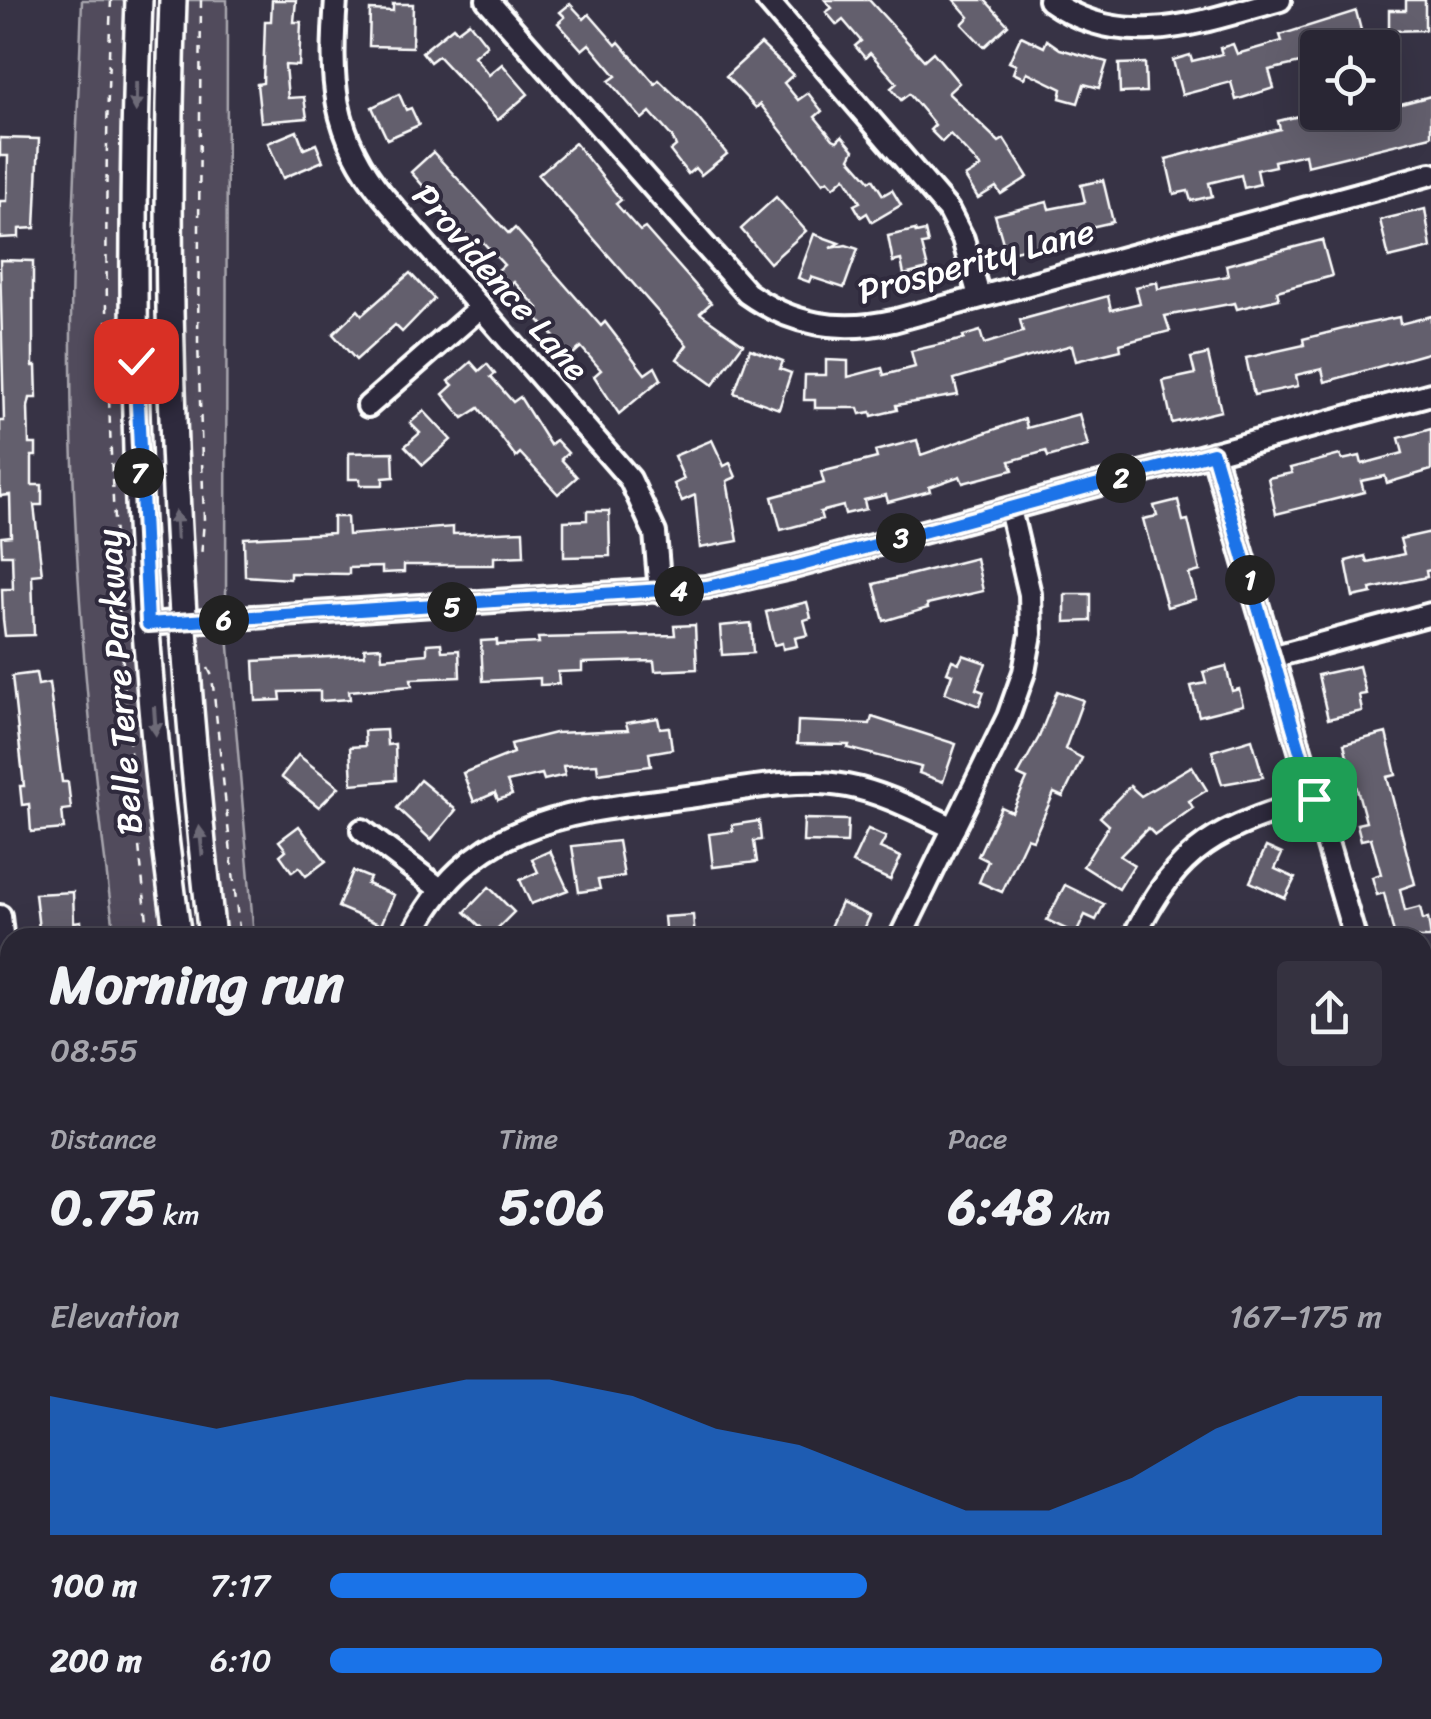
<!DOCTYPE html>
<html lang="en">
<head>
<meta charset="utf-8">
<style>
	:root { --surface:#292634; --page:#353240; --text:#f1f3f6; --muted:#a5a5ac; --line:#45434f; --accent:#1a73e8 }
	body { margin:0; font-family:Sriracha,sans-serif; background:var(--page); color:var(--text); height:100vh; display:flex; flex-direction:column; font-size:38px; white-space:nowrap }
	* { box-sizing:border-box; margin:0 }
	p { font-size:32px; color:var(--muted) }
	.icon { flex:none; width:55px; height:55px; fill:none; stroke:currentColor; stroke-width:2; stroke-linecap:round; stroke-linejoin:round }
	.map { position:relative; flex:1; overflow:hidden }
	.sheet { position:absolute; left:0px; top:928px; width:1432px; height:792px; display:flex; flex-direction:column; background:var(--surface); border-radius:30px 30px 0 0; box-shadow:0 10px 40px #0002,0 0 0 2px var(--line) }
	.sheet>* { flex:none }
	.tools { position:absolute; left:1300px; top:30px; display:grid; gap:20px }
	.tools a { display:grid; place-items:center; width:100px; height:100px; border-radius:10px; background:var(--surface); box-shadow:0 10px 40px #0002,0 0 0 2px var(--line); font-size:50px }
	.pin { position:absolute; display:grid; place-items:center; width:85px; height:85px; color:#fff; margin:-42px; border-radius:20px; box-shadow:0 5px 15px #0006 }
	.km { position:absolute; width:50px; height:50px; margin:-25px; border-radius:50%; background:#222; color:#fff; font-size:28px; line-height:50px; text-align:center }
	.round { display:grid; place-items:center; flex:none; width:105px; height:105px; border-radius:10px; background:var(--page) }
	.overview { display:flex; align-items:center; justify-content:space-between; height:170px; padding:0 50px }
	h1 { font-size:55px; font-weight:700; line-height:75px }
	.stats { display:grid; grid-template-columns:repeat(3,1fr); gap:15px; height:170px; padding:10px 50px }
	.stats div { display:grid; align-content:center }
	.stats b { font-size:50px; font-weight:700 }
	.stats small { font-size:28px; font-weight:400 }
	.stats p { font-size:28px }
	.chart { height:280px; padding:20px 50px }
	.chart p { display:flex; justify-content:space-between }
	.chart svg { width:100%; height:180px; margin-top:10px; fill:var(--accent); opacity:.7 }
	ul { padding:0 50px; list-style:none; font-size:32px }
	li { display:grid; grid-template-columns:160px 120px 1fr; align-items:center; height:75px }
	li i { height:25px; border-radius:12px; background:var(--accent) }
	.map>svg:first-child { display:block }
	.green { fill:#514c5c; stroke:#a8a6ae; stroke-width:2.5 }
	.building { fill:#635f6d; stroke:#fff; stroke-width:2.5 }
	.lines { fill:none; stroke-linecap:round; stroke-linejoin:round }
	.minor-casing { stroke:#fff; stroke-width:28 }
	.major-casing { stroke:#fff; stroke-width:32 }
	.path { stroke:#fff; stroke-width:2.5; stroke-dasharray:8 8; stroke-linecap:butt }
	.minor { stroke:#2f2a3d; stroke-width:20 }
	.major { stroke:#2f2a3d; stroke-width:25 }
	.oneway { fill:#6d6a77 }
	.route-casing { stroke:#fff; stroke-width:20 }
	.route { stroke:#1a73e8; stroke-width:12 }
	.labels { text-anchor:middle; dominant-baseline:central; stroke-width:8; stroke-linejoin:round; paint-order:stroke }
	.street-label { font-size:35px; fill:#fff; stroke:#2f2a3d }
</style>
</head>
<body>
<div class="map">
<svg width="1431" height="1719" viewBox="0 0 1431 1719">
	<rect width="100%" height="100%" fill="#373345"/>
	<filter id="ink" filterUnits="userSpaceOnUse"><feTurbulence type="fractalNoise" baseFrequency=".01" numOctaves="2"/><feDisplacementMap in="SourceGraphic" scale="20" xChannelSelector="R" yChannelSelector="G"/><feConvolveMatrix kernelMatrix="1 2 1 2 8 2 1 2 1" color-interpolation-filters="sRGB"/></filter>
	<g filter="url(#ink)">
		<g class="green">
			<path d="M82 0H130L168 937H115C89 748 72 555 71 364 70 243 78 121 82 0Z"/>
			<polygon points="182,0 227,0 226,612 254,937 219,937 178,404"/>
		</g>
		<g class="building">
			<polygon points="272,0 296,0 294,22 301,22 299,66 285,65 288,98 304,97 307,118 261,122 257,84 263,83 265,21 271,21"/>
			<polygon points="825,0 869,0 924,60 933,52 959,83 948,93 999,142 1004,139 1028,177 1001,194 996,187 978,198 965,177 981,167 950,134 942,142 930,130 935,125 909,94 901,100 891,88 897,83 870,53 865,58 855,46 861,41 843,20 837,25 826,12 832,8"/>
			<polygon points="954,0 985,0 1008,25 984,47 962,24 969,17"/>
			<polygon points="1406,0 1425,0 1425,30 1389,31 1389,10 1406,10"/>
			<polygon points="393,4 413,4 412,47 369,46 370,10 393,11"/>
			<polygon points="570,4 584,19 589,14 616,45 619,42 655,84 659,80 697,117 727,154 701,175 695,168 688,174 670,151 676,146 672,137 650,112 642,119 609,81 616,76 589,44 582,50 558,23 565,17 560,12"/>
			<polygon points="1356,11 1363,38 1318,48 1318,59 1269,70 1274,88 1236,100 1231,82 1182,95 1173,60 1190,55 1192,61 1222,54 1220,48 1233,44 1237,54 1282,41 1280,35"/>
			<polygon points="469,22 487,45 474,56 489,75 502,64 528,94 498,120 438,56 430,62 422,52 453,27 457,31"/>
			<polygon points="1021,36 1044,47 1047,40 1060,49 1107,62 1099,88 1084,84 1078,103 1060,98 1062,89 1027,72 1024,78 1013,73 1016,65 1009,62"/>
			<polygon points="761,44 793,75 784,83 798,100 808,93 822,111 815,117 833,139 837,141 842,136 854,150 850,158 870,181 873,179 883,195 892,190 901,205 872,222 867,213 861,217 854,205 860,202 845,177 834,187 828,180 823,183 760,104 756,108 726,76"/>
			<polygon points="1145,63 1146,92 1120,93 1119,64"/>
			<polygon points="399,94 406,110 411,108 419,125 387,139 372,107"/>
			<polygon points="1431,96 1431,136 1307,166 1305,154 1274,161 1275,166 1257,170 1260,184 1244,188 1241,175 1209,183 1212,196 1191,201 1188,191 1174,194 1166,159 1280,129 1278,121 1316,112 1318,119 1343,112 1387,112 1386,108"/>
			<polygon points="297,131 304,149 316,144 323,161 283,178 268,143"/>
			<polygon points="0,138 39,139 35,228 19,229 19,237 0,238 0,201 7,201 8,156 0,156"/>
			<polygon points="575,143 621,200 616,204 640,231 645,228 711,303 700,313 743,344 713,385 677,359 687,345 538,175"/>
			<polygon points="433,152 509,234 515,228 601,326 605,322 645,374 655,367 661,379 619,414 594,376 601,370 581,347 571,356 533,313 538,308 514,282 510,285 497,271 504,265 479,238 473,243 411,172"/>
			<polygon points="1103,180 1113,222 1055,235 1057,241 1006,253 995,215 1047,202 1049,209 1085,202 1081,185"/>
			<polygon points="776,197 806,231 770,263 741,229"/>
			<polygon points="1425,209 1431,248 1389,258 1380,220"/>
			<polygon points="915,230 916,233 925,231 928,244 922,245 928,269 904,275 901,260 893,262 888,236"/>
			<polygon points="814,234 839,243 830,248 846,245 858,249 844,288 811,277 809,282 798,278"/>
			<polygon points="1322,240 1332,276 1277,291 1279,299 1237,309 1235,303 1165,316 1170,331 1120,344 1121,350 1076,361 1072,345 1004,364 954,379 958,395 896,405 897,410 872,416 871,412 860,414 858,408 815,408 815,400 804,400 805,375 826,375 826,360 848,361 848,377 882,368 884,375 915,367 911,351 964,339 963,336 980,331 984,344 1023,332 1020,320 1108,296 1111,310 1140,303 1136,287 1157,282 1158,289 1228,276 1226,265"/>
			<polygon points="0,260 33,261 33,366 36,366 37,398 30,398 28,407 29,444 36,444 36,456 32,456 32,485 42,485 42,505 34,505 42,574 32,575 34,635 5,636 3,619 2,589 13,589 12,555 2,555 1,537 11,536 10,495 0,496 0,421 4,421"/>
			<polygon points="410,273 434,299 402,332 395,325 356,360 333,334 358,310 362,315"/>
			<polygon points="1431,316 1431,352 1325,382 1322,369 1296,375 1298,386 1254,395 1246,358 1304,345 1303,339 1351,327 1399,317 1400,324"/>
			<polygon points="750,349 783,361 780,369 791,373 779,409 734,393"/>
			<polygon points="1208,354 1221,411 1172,423 1163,381 1195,374 1191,358"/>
			<polygon points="471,362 479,371 487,364 495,374 491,377 513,402 520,397 550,445 556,440 568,453 561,459 577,477 558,494 520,453 516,457 479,408 463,418 443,394 453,385 449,381"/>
			<polygon points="424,411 451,440 423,465 405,446 420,433 410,423"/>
			<polygon points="1079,414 1088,446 1048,457 1046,451 1010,461 1013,470 963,483 960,476 929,487 930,491 888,502 886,495 864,500 866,509 845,514 843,506 820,512 822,519 781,530 772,497 824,483 821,472 877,458 875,451 917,440 921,455 1025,419 1027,428"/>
			<polygon points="1431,429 1431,470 1387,483 1385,476 1361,481 1364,492 1276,514 1268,478 1292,473 1290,468 1340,455 1342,460 1360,456 1362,464 1403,453 1399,438"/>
			<polygon points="712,440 724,466 730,463 736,477 727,481 738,541 700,548 695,495 682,501 674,484 684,479 674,456"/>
			<polygon points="393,452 394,477 383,478 383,485 360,485 360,479 349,479 349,453"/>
			<polygon points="1178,500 1183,521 1188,520 1200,571 1189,574 1196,599 1167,607 1143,519 1157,516 1154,506"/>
			<polygon points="587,511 609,511 610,556 564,557 564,521 587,520"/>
			<polygon points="333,517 347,517 348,535 453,527 453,534 523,531 524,556 494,557 494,565 404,565 404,572 382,573 382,567 349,568 349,574 290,573 290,579 245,576 244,538 333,533"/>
			<polygon points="1431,532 1431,570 1426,571 1427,577 1371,589 1372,593 1353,597 1346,561 1365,556 1367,562 1404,554 1400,539"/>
			<polygon points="976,558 983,591 927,604 928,608 884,621 874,584"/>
			<polygon points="1065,594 1091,594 1091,621 1065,622"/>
			<polygon points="807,602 811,618 804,620 808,635 795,638 797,646 783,649 782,643 774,645 766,612"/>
			<polygon points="751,623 753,653 722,655 720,626"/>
			<polygon points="695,625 697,669 655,671 654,661 582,663 582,671 558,672 559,684 540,685 540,678 483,681 481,641 497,640 497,645 539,643 538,638 675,635 674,626"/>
			<polygon points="441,643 442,651 459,650 460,677 411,679 412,686 349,691 350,699 320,701 320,691 280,692 281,700 256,701 254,661 365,655 364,648 381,647 382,658 427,654 427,644"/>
			<polygon points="963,655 986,663 976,689 984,692 979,706 945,693 952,674 947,672 952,660 959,663"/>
			<polygon points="1226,666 1232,691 1239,689 1243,705 1199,716 1191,686 1206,683 1203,672"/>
			<polygon points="1359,666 1366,694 1359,695 1362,711 1328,719 1318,675"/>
			<polygon points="36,673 38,685 49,683 62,782 68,782 71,809 62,810 64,829 31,832 29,804 22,805 20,786 24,786 12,676"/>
			<polygon points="1057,691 1083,700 1065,749 1082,758 1063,797 1054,793 1033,840 1027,838 1002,892 979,882 988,861 978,856 1001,807 1012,812 1027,779 1018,775 1039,737"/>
			<polygon points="872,717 956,744 943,782 919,773 921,767 848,748 849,745 797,744 798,721 870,724"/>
			<polygon points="658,718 660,728 669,727 672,749 649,753 651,766 598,773 597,764 563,766 565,775 544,780 542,774 507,782 512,795 498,800 495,793 474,802 463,773 513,753 511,744 555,733 628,730 626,723"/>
			<polygon points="386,730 387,745 395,744 396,780 352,784 350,747 365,746 364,731"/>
			<polygon points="1386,733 1396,775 1387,777 1415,884 1400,889 1405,911 1420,907 1423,920 1428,918 1431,938 1395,938 1384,893 1377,895 1372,877 1381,874 1371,838 1361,840 1357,824 1366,822 1356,785 1346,787 1342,770 1350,768 1344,744"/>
			<polygon points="1252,739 1263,777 1222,784 1212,751"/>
			<polygon points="298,755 339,787 319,807 281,777"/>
			<polygon points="1192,766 1207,790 1189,801 1193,808 1155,835 1148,828 1120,856 1134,865 1119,889 1083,866 1109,825 1100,817 1130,786 1141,796"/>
			<polygon points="420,780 456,810 431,840 397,808"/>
			<polygon points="804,819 848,820 847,843 803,842"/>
			<polygon points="759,821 761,840 754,841 757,862 713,867 709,834 733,831 732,825"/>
			<polygon points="299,826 326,861 306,876 299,867 292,872 280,855 286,850 279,841"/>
			<polygon points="868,829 886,837 880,848 901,857 890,880 852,863"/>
			<polygon points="618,841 624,876 598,880 600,889 579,892 572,846"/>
			<polygon points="1266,847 1282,854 1275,869 1295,878 1285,898 1250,882"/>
			<polygon points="550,851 568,890 531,904 520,880 538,872 532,859"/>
			<polygon points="353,871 370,878 367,884 394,895 381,925 338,907"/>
			<polygon points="1065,885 1104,904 1096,920 1085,915 1076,934 1047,920"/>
			<polygon points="489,887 514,912 490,936 465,912"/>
			<polygon points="73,892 74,922 81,921 82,938 40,938 35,894"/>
			<polygon points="841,903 870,916 860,938 825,938"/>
			<polygon points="693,915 695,938 666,938 664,917"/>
		</g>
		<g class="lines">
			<defs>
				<g id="minor">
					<path d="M336 0C330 78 331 134 384 197L630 479 655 533 660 592"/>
					<path d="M487 0 747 293C792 325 839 333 893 321L1431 174"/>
					<polyline points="767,0 948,210 963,239 979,296"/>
					<path d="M1049 0C1123 53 1201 22 1280 0"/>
					<polyline points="368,406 480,308"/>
					<polyline points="1213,453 1355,938"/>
					<polyline points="147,624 707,587 794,567 1431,394"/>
					<polyline points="1272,657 1431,614"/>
					<polyline points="362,830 440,889"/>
					<polyline points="0,916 10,1009"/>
					<path d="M411 938C471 816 576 812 695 796 745 789 797 777 847 786 885 793 919 812 954 828"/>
					<polyline points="900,938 1008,717 1024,672 1031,634 1030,594 1010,509"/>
					<path d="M1133 938C1179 844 1219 828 1315 799"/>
					<polyline points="0,1058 10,1057"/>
					<polyline points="1422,1152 1431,1173"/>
					<polyline points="0,1271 10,1270"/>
					<polyline points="0,1582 10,1586"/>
					<polyline points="140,1710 144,1719"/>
					<polyline points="530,1710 533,1719"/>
					<polyline points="776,1710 776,1719"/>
					<polyline points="1051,1710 1054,1719"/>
					<polyline points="1109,1719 1135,1710"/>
					<polyline points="1426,1719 1431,1717"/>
				</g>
				<g id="major">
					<path d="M139 0C127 311 134 629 178 938"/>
					<path d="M173 0C161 314 177 626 212 938"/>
					<polyline points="326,1710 329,1719"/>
					<polyline points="361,1710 364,1719"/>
				</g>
			</defs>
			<use href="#minor" class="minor-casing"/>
			<use href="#major" class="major-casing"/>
			<g class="path">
				<path d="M111 0C98 313 113 626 149 938"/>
				<polyline points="201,0 198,342 204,520 201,558"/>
				<polyline points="208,668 212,676 240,938"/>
				<polyline points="298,1710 301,1719"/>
				<polyline points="392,1710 394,1719"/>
			</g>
			<use href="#minor" class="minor"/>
			<use href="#major" class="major"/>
		</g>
		<defs><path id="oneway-solid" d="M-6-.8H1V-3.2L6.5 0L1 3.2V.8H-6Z" transform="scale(2.5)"/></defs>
		<g class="oneway">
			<use href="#oneway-solid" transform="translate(136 97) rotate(91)"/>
			<use href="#oneway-solid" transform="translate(176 525) rotate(-93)"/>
			<use href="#oneway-solid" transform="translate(155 721) rotate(86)"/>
			<use href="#oneway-solid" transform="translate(201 841) rotate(-96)"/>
		</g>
	</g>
	<g class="lines" filter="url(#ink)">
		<defs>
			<polyline id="route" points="136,361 148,624 707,587 794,567 1213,453 1314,799"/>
		</defs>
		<use href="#route" class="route-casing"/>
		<use href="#route" class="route"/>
	</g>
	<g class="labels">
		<g class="street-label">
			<text transform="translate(976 261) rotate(-15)">Prosperity Lane</text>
			<text transform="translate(501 282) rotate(49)">Providence Lane</text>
			<text transform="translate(119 682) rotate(-94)">Belle Terre Parkway</text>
		</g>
	</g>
</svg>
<div class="tools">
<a><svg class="icon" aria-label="locate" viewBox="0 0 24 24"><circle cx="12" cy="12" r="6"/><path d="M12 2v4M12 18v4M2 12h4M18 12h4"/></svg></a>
</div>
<div class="pin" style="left:1314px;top:799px;background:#1e9e55"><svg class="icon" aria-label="arrive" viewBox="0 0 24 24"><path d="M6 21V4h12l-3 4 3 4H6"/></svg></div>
<div class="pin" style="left:136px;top:361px;background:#d93025"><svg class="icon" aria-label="check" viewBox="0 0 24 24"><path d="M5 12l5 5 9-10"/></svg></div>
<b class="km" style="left:1250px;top:580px">1</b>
<b class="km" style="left:1121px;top:478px">2</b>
<b class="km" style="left:901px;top:538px">3</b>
<b class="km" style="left:679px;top:591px">4</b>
<b class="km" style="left:452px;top:607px">5</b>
<b class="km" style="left:224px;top:620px">6</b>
<b class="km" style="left:139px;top:473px">7</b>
<section class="sheet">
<div class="overview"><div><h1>Morning run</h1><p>08:55</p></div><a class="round"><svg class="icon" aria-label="share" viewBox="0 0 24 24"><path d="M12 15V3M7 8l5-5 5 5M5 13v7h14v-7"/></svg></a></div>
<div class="stats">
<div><p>Distance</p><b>0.75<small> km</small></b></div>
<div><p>Time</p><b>5:06</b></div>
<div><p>Pace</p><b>6:48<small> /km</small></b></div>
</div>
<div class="chart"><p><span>Elevation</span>167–175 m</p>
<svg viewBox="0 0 160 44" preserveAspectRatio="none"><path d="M0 44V10L10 14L20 18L30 14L40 10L50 6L60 6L70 10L80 18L90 22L100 30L110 38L120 38L130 30L140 18L150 10L160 10V44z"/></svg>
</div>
<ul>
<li><b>100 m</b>7:17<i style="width:51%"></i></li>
<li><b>200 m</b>6:10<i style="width:100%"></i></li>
</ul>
</section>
</div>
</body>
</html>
